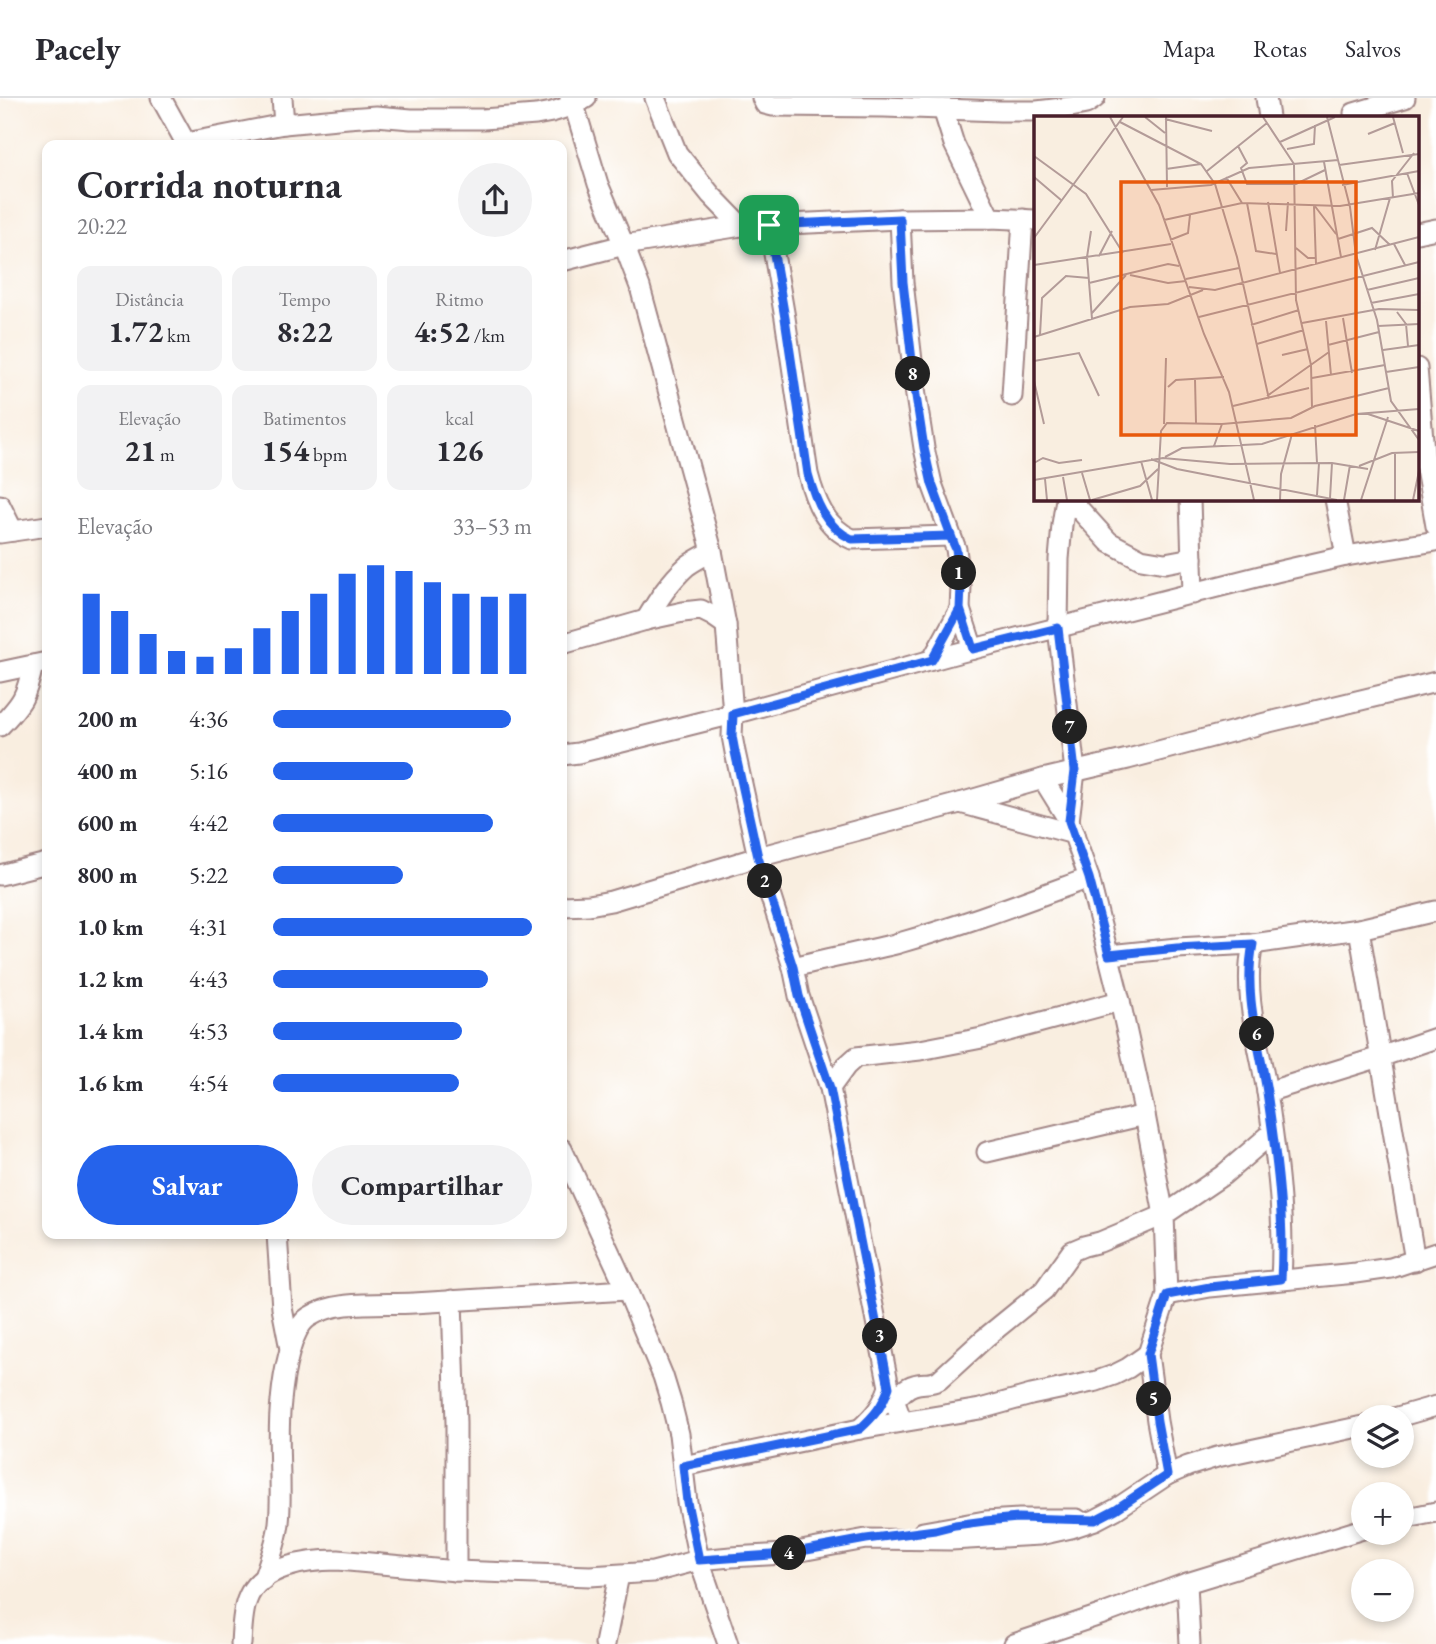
<!DOCTYPE html>
<html lang="pt">
<head>
<meta charset="utf-8">
<style>
	:root { --surface:#fff; --page:#f2f2f3; --text:#2b2b33; --muted:#7c7c81; --line:#e1e1e2; --accent:#2563eb }
	body { margin:0; font-family:"EB Garamond",serif; background:var(--page); color:var(--text); height:100vh; display:flex; flex-direction:column; font-size:26px; white-space:nowrap }
	* { box-sizing:border-box; margin:0 }
	p { font-size:23px; color:var(--muted) }
	.icon { flex:none; width:38px; height:38px; fill:none; stroke:currentColor; stroke-width:2; stroke-linecap:round; stroke-linejoin:round }
	.map { position:relative; flex:1; overflow:hidden }
	.sheet { position:absolute; left:42px; top:42px; width:525px; height:1099px; display:flex; flex-direction:column; background:var(--surface); border-radius:14px; box-shadow:0 4px 10px #0003 }
	.sheet>* { flex:none }
	.controls { position:absolute; left:1351px; top:1307px; display:grid; gap:14px }
	.controls a { display:grid; place-items:center; width:63px; height:63px; border-radius:50%; background:var(--surface); box-shadow:0 4px 10px #0003; font-size:35px }
	.pin { position:absolute; display:grid; place-items:center; width:60px; height:60px; color:#fff; margin:-30px; border-radius:14px; box-shadow:0 4px 10px #0006 }
	.km { position:absolute; width:35px; height:35px; margin:-18px; border-radius:50%; background:#222; color:#fff; font-size:19px; line-height:35px; text-align:center }
	.round { display:grid; place-items:center; flex:none; width:74px; height:74px; border-radius:37px; background:var(--page) }
	.overview { display:flex; align-items:center; justify-content:space-between; height:119px; padding:0 35px }
	h1 { font-size:38px; font-weight:700; line-height:52px }
	.metrics { display:grid; grid-template-columns:repeat(3,1fr); gap:10px; height:119px; padding:7px 35px }
	.metrics div { display:grid; align-content:center; border-radius:14px; background:var(--page); text-align:center }
	.metrics b { font-size:30px; font-weight:700 }
	.metrics small { font-size:19px; font-weight:400 }
	.metrics p { font-size:19px }
	.chart { height:196px; padding:14px 35px }
	.chart p { display:flex; justify-content:space-between }
	.chart svg { width:100%; height:126px; margin-top:7px; stroke:var(--accent); stroke-width:6 }
	.button { display:flex; gap:14px; margin-top:auto; padding:14px 35px }
	.button a { flex:1; height:80px; border-radius:42px; background:var(--accent); color:#fff; font-size:28px; font-weight:700; line-height:80px; text-align:center }
	.button a+a { background:var(--page); color:var(--text) }
	ul { padding:0 35px; list-style:none; font-size:23px }
	li { display:grid; grid-template-columns:112px 84px 1fr; align-items:center; height:52px }
	li i { height:18px; border-radius:9px; background:var(--accent) }
	header { display:flex; align-items:center; gap:42px; box-sizing:border-box; height:98px; padding:0 35px; background:var(--surface); border-bottom:2px solid var(--line) }
	header strong { font-size:33px }
	nav { display:flex; gap:38px; margin-inline-start:auto; font-size:24px }
	.map>svg:first-child { display:block }
	.lines { fill:none; stroke-linecap:round; stroke-linejoin:round }
	.minor-casing { stroke:#a28686; stroke-width:23 }
	.minor { stroke:#fff; stroke-width:19 }
	.route-casing { stroke:#fff; stroke-width:14 }
	.route { stroke:#2563eb; stroke-width:9 }
	.inset-road { fill:none; stroke:#b39b98; stroke-width:2 }
	.view { fill:#e8590c; fill-opacity:0.15; stroke:#e8590c; stroke-width:3.5 }
	.inset-edge { fill:none; stroke:#4a1f2b; stroke-width:3.5 }
</style>
</head>
<body>
<header>
<strong>Pacely</strong>
<nav><a>Mapa</a><a>Rotas</a><a>Salvos</a></nav>
</header>
<div class="map">
<svg width="1436" height="1546" viewBox="0 0 1436 1546">
	<rect width="100%" height="100%" fill="#fff"/>
	<filter id="ink" filterUnits="userSpaceOnUse"><feTurbulence type="fractalNoise" baseFrequency=".0143" numOctaves="2"/><feDisplacementMap in="SourceGraphic" scale="14" xChannelSelector="R" yChannelSelector="G"/><feConvolveMatrix kernelMatrix="1 2 1 2 8 2 1 2 1" color-interpolation-filters="sRGB"/></filter>
	<filter id="wash" filterUnits="userSpaceOnUse"><feTurbulence type="fractalNoise" baseFrequency=".00686" numOctaves="4" result="noise"/><feDisplacementMap in="SourceGraphic" scale="28" xChannelSelector="R" yChannelSelector="G"/><feGaussianBlur stdDeviation="1.57" result="paint"/><feColorMatrix in="noise" values="0 0 0 0 0 0 0 0 0 0 0 0 0 0 0 0 0 1.4 0 .05"/><feComposite in="paint" operator="in"/></filter>
	<g filter="url(#wash)">
		<rect width="100%" height="100%" fill="#f9eee0"/>
	</g>
	<g filter="url(#ink)">
		<g class="lines">
			<defs>
				<g id="minor">
					<polyline points="161,0 187,47"/>
					<polyline points="282,0 284,26"/>
					<polyline points="570,0 574,7 598,86 624,147 640,189 712,453 726,527 733,616 732,638 735,654 758,759 793,869 799,898 830,990 889,1289 902,1323"/>
					<polyline points="655,0 677,55 711,97 741,128"/>
					<polyline points="762,0 765,6 773,8 884,9 1000,13 1037,13 1071,9 1086,6 1095,0"/>
					<polyline points="1266,0 1269,19"/>
					<polyline points="943,11 954,46 990,120"/>
					<polyline points="1354,15 1405,0"/>
					<polyline points="186,45 284,26 348,20 376,18 411,21 483,21 536,17 552,14 574,7 586,0"/>
					<polyline points="900,121 903,184 916,298 924,350 932,386 956,451 961,488 960,511 973,551"/>
					<path d="M769 127 785 220 808 376C815 403 825 429 852 441L950 438"/>
					<polyline points="1417,135 1436,131"/>
					<polyline points="562,163 624,147 741,128 900,121 990,120 1035,122"/>
					<polyline points="1417,270 1425,365 1436,428"/>
					<polyline points="1012,298 1023,121"/>
					<polyline points="1066,401 1062,427 1059,461 1058,530 1075,673 1069,723"/>
					<polyline points="1070,401 1109,444 1141,461 1165,465 1192,460"/>
					<polyline points="1190,401 1193,496"/>
					<polyline points="1335,401 1346,458"/>
					<polyline points="0,407 13,433"/>
					<polyline points="0,435 47,428"/>
					<path d="M646 522C658 502 670 483 687 468 695 462 704 458 712 453"/>
					<polyline points="562,546 646,522 683,514 701,512 713,518 726,527"/>
					<polyline points="932,562 960,511"/>
					<polyline points="0,574 47,564"/>
					<path d="M0 628C23 604 26 599 33 567"/>
					<polyline points="562,657 578,655 733,616 954,556 1276,474 1346,458 1436,443"/>
					<polyline points="1043,681 1069,723 1089,780 1120,903 1145,1017 1164,1117 1167,1197 1148,1256 1157,1323 1167,1377"/>
					<polyline points="960,705 1074,736"/>
					<polyline points="0,777 47,765"/>
					<polyline points="562,808 589,807 611,803 758,759 960,705 1043,681 1128,661 1265,625 1436,584"/>
					<polyline points="1359,831 1415,1163"/>
					<path d="M1253 846C1242 895 1259 946 1267 994 1276 1056 1285 1119 1281 1181"/>
					<polyline points="1109,857 1177,850 1253,846 1302,839 1359,831 1436,813"/>
					<path d="M793 869C828 860 864 854 899 845 963 827 1026 803 1089 780"/>
					<polyline points="830,990 846,968 856,959 920,952 982,940 1120,903"/>
					<polyline points="1267,994 1380,959 1436,940"/>
					<polyline points="562,1051 627,1192 663,1278 671,1304 679,1336 687,1404 699,1462 728,1546"/>
					<polyline points="987,1054 1145,1017"/>
					<polyline points="277,1136 282,1210 290,1251"/>
					<polyline points="1167,1197 1210,1189 1356,1175 1391,1170 1436,1155"/>
					<polyline points="452,1202 456,1325 456,1473"/>
					<path d="M894 1303C900 1296 906 1289 914 1287 923 1284 930 1287 939 1282L985 1240 1044 1192 1072 1153 1084 1148 1100 1144 1164 1117 1223 1077 1272 1035"/>
					<polyline points="1394,1320 1436,1308"/>
					<path d="M860 1331C875 1317 882 1309 889 1289"/>
					<polyline points="683,1368 860,1331 980,1311 1031,1297 1097,1283 1114,1277 1128,1270 1148,1256"/>
					<polyline points="1402,1421 1436,1414"/>
					<polyline points="923,1434 985,1423 1019,1421 1077,1421"/>
					<path d="M263 1482C269 1464 277 1444 279 1425 283 1385 276 1344 281 1303 283 1281 290 1231 309 1219 337 1201 382 1207 414 1205 485 1200 556 1196 627 1192"/>
					<polyline points="1187,1485 1190,1546"/>
					<path d="M241 1546C242 1532 242 1515 247 1502 259 1468 307 1462 338 1462L456 1473 590 1478 653 1474 699 1462 731 1459 785 1456 866 1441 951 1442 1040 1437 1071 1430 1095 1422 1116 1411 1167 1377 1188 1368 1217 1359 1363 1328"/>
					<polyline points="605,1546 619,1477"/>
					<polyline points="1014,1546 1106,1515 1187,1485 1363,1431"/>
				</g>
			</defs>
			<use href="#minor" class="minor-casing"/>
			<use href="#minor" class="minor"/>
		</g>
	</g>
	<g class="lines" filter="url(#ink)">
		<defs>
			<path id="route" d="M769 127 785 220 808 376C815 402 825 429 852 441L950 438 956 451 958 466 961 488 960 511 932 562 733 616 732 638 735 654 758 759 793 869 799 898 813 940 830 990 889 1289C882 1309 875 1317 860 1331L683 1368 687 1404 699 1462 785 1456 866 1441 935 1432 955 1427 985 1423 1018 1420 1095 1422 1116 1411 1167 1377 1157 1323 1148 1256 1167 1197 1210 1189 1281 1181C1285 1118 1276 1056 1267 994 1259 945 1243 895 1253 846L1177 850 1109 857 1089 780 1069 723 1075 673 1058 530 973 551 960 511 961 488 956 451 932 386 924 350 916 298 903 184 900 121 769 127"/>
		</defs>
		<use href="#route" class="route-casing"/>
		<use href="#route" class="route"/>
	</g>
	<g transform="translate(1034 18)">
		<rect width="385" height="385" fill="#f9eee0"/>
		<path class="inset-road" d="M76 1 125 89 170 218 195 276 220 384M111 1 131 17M132 1 133 71M229 1 260 48 262 185M293 1 316 91 322 139 343 204 357 285 385 324M359 1 369 37M131 3 178 15M86 6 167 48 181 68 203 141 235 283M334 18 361 7M246 26 301 1M204 30 213 47 207 52 213 68H262L291 54M253 33 280 28 281 9M0 40 52 78 89 137M290 46 307 141M305 49 385 38M132 53 167 48M173 55 233 7M373 57 385 89M0 61 27 84M192 61 208 87M308 69 385 55M117 74 177 69 215 52 304 44M359 82 358 65 380 37M234 86 246 157M213 87 222 135 242 138M280 89 302 118M280 90 282 148M130 104 208 87 306 90 385 77M57 115 53 141 58 203M252 115 254 86M0 122 89 1M304 123 338 112 356 129M136 124 154 117 156 99M360 128 371 149M262 132 274 142H282M341 134 356 82M65 140 78 115M0 149 137 128M96 159 134 167 152 165M152 163 205 152M55 167 134 148 145 150M155 171 181 174 385 121M333 174 385 162M262 184 277 249 278 292M337 187 385 178M363 196 372 208 374 230M58 197 92 159M165 201 385 146M309 202 318 257M292 205 297 259M268 207 345 193 385 194M217 209 265 194M344 210 385 208M6 219 8 182 32 160 55 162M0 221 96 191 134 188 169 174M223 228 270 214M294 229 345 216M349 234 385 229M248 239 274 233M0 245 45 237 65 280M352 256 385 251M278 262 351 249M161 263 162 307M0 265 10 308M134 271 142 264 190 261M233 280 295 236M199 290 275 272M334 298 385 315M130 308 132 242M281 309 283 347M180 330 188 308M131 341 148 332 228 328 322 298 385 293M117 343 143 353 303 384M107 345 118 384M0 347 9 342 25 347 48 344M325 350 358 337 385 336M48 357 56 384M29 361 33 384M11 363 13 384M0 364 129 342 196 348 298 347 334 353M283 379 285 347M296 382 298 347M58 384 106 370 124 353M123 384 127 315 133 307 188 308 257 302 281 290 355 272M246 384 247 358 258 318M310 384 316 349M327 384 354 301M361 384V336M379 384 385 355"/>
		<path class="view" d="M87 66H322V319H87Z"/>
		<rect width="385" height="385" class="inset-edge"/>
	</g>
</svg>
<div class="controls">
<a><svg class="icon" aria-label="layers" viewBox="0 0 24 24"><path d="M12 4l9 5-9 5-9-5zM3 14l9 5 9-5"/></svg></a>
<a>+</a>
<a>−</a>
</div>
<div class="pin" style="left:769px;top:127px;background:#1e9e55"><svg class="icon" aria-label="arrive" viewBox="0 0 24 24"><path d="M6 21V4h12l-3 4 3 4H6"/></svg></div>
<b class="km" style="left:959px;top:475px">1</b>
<b class="km" style="left:765px;top:783px">2</b>
<b class="km" style="left:880px;top:1238px">3</b>
<b class="km" style="left:789px;top:1455px">4</b>
<b class="km" style="left:1154px;top:1301px">5</b>
<b class="km" style="left:1257px;top:936px">6</b>
<b class="km" style="left:1070px;top:629px">7</b>
<b class="km" style="left:913px;top:276px">8</b>
<section class="sheet">
<div class="overview"><div><h1>Corrida noturna</h1><p>20:22</p></div><a class="round"><svg class="icon" aria-label="share" viewBox="0 0 24 24"><path d="M12 15V3M7 8l5-5 5 5M5 13v7h14v-7"/></svg></a></div>
<div class="metrics">
<div><p>Distância</p><b>1.72<small> km</small></b></div>
<div><p>Tempo</p><b>8:22</b></div>
<div><p>Ritmo</p><b>4:52<small> /km</small></b></div>
</div>
<div class="metrics">
<div><p>Elevação</p><b>21<small> m</small></b></div>
<div><p>Batimentos</p><b>154<small> bpm</small></b></div>
<div><p>kcal</p><b>126</b></div>
</div>
<div class="chart"><p><span>Elevação</span>33–53 m</p>
<svg viewBox="0 0 160 44" preserveAspectRatio="none"><path d="M5 44V16M15 44V22M25 44V30M35 44V36M45 44V38M55 44V35M65 44V28M75 44V22M85 44V16M95 44V9M105 44V6M115 44V8M125 44V12M135 44V16M145 44V17M155 44V16"/></svg>
</div>
<ul>
<li><b>200 m</b>4:36<i style="width:92%"></i></li>
<li><b>400 m</b>5:16<i style="width:54%"></i></li>
<li><b>600 m</b>4:42<i style="width:85%"></i></li>
<li><b>800 m</b>5:22<i style="width:50%"></i></li>
<li><b>1.0 km</b>4:31<i style="width:100%"></i></li>
<li><b>1.2 km</b>4:43<i style="width:83%"></i></li>
<li><b>1.4 km</b>4:53<i style="width:73%"></i></li>
<li><b>1.6 km</b>4:54<i style="width:72%"></i></li>
</ul>
<div class="button"><a>Salvar</a><a>Compartilhar</a></div>
</section>
</div>
</body>
</html>
